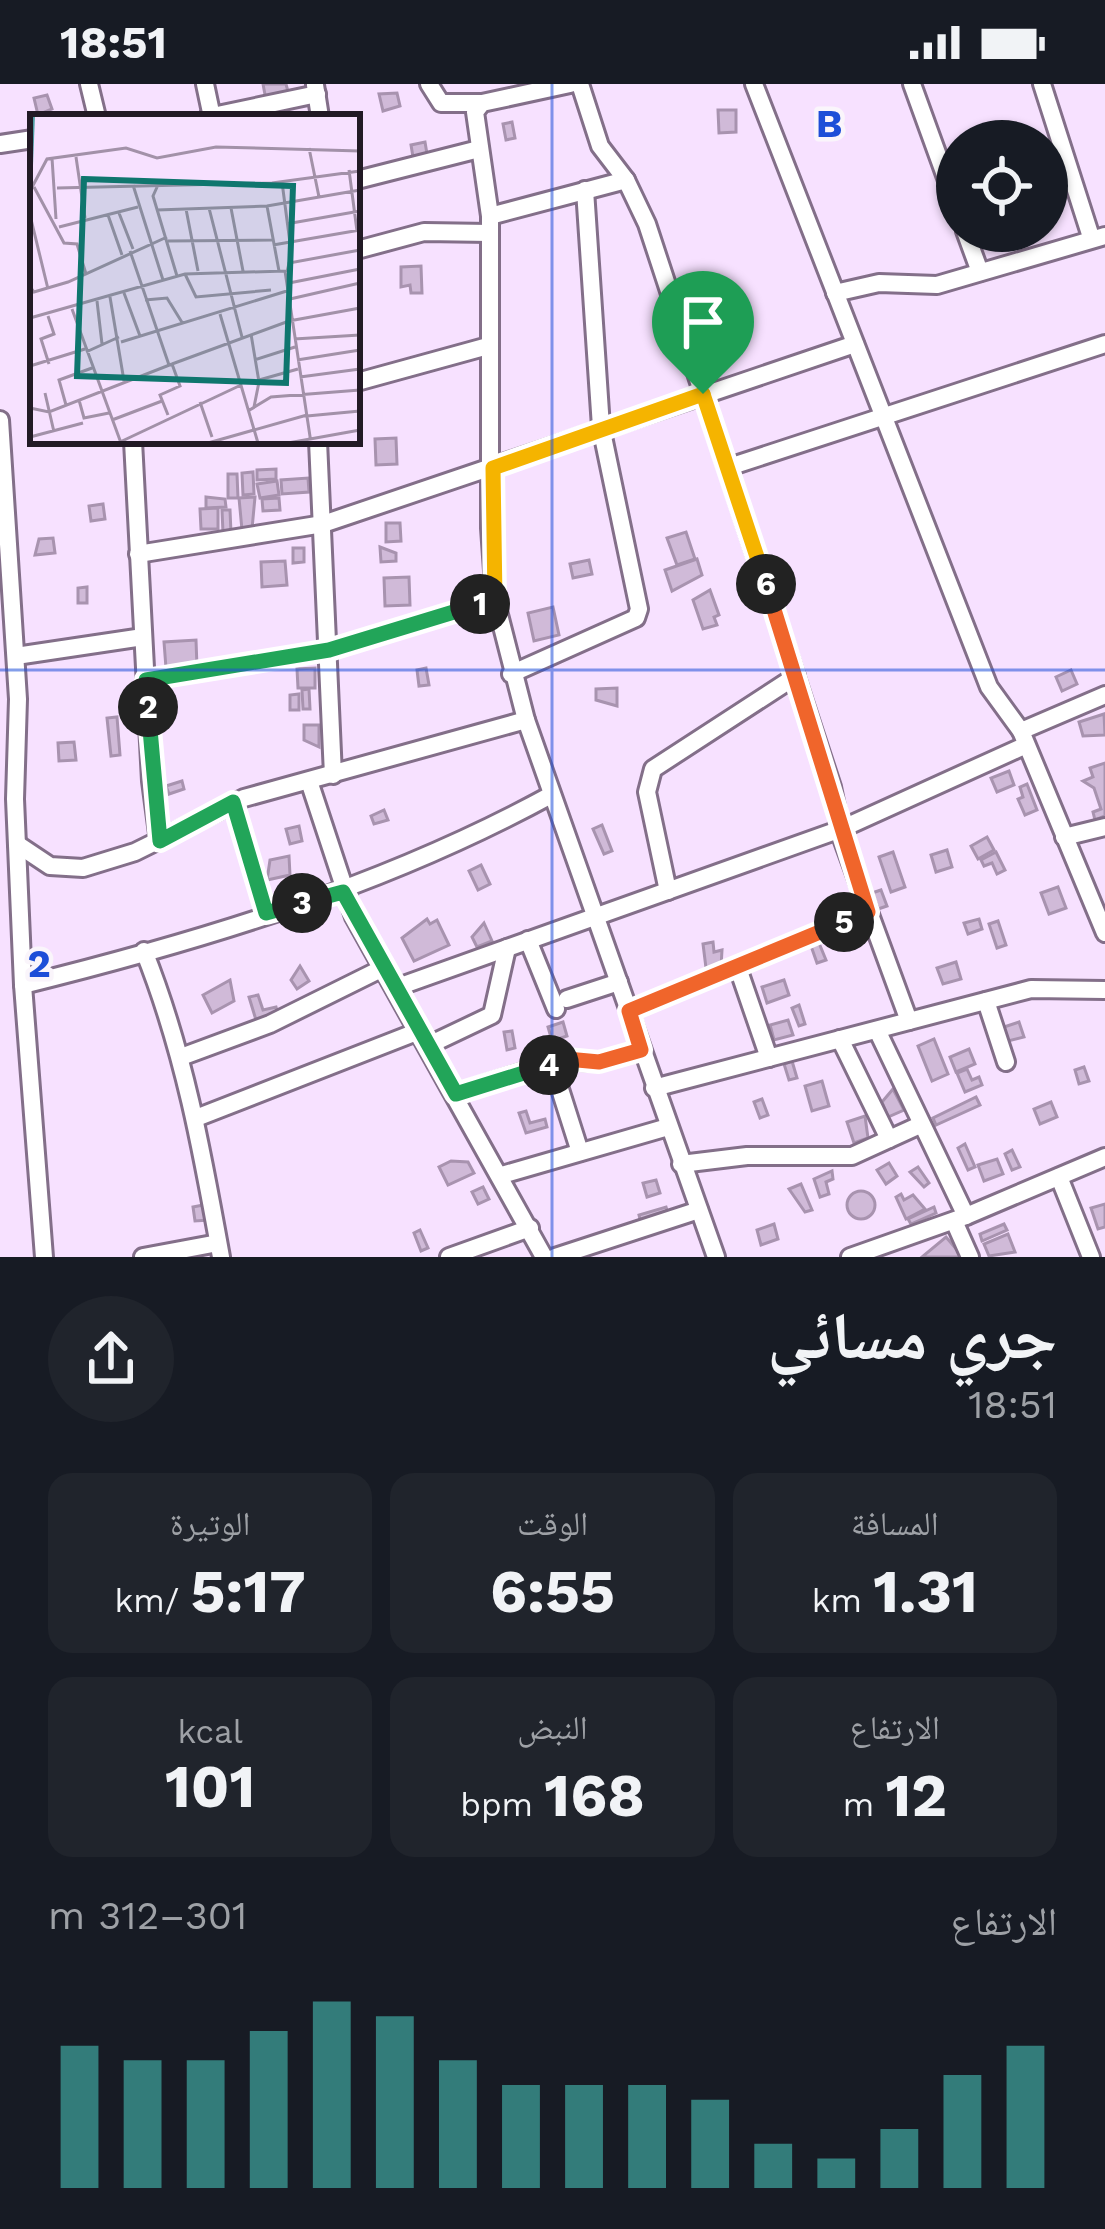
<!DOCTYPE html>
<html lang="ar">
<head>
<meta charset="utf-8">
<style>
	:root { --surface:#171b24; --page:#20242c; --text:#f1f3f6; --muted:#9ea1a6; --accent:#337c7a }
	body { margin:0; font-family:"Work Sans","Noto Naskh Arabic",sans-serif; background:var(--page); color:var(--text); direction:rtl; height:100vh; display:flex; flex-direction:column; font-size:45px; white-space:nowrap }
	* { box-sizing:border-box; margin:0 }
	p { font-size:39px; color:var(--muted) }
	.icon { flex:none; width:66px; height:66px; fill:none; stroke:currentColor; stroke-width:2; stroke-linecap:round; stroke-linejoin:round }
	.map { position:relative; height:1173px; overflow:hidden; direction:ltr }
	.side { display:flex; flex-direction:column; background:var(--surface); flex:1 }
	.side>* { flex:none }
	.buttons { position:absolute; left:936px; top:36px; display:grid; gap:24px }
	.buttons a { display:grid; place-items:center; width:132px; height:132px; border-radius:50%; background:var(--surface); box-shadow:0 3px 9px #0004; font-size:60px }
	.pin { position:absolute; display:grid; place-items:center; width:102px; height:102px; color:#fff; margin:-123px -51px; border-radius:50% 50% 50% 0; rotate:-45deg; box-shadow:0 0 12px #0007 }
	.pin .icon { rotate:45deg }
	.km { position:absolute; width:60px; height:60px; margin:-30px; border-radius:50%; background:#222; color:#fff; font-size:33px; line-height:60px; text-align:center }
	.round { display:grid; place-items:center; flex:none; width:126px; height:126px; border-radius:63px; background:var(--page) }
	.headline { display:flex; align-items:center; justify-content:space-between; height:204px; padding:0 48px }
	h1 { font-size:66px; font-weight:700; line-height:90px }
	.metrics { display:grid; grid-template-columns:repeat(3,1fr); gap:18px; height:204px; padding:12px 48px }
	.metrics div { display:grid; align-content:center; border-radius:24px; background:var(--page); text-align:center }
	.metrics b { font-size:60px; font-weight:700 }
	.metrics small { font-size:33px; font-weight:400 }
	.metrics p { font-size:33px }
	.chart { height:336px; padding:24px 48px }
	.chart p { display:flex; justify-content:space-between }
	.chart svg { width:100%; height:216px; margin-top:12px; stroke:var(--accent); stroke-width:6 }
	.status { display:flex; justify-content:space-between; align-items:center; height:84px; padding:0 60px; background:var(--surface); direction:ltr }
	.status svg { height:33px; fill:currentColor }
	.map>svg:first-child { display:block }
	.building { fill:#d0bad8; stroke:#a893af; stroke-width:3 }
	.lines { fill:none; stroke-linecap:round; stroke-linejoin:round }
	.minor-casing { stroke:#836f89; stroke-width:22 }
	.minor { stroke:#fff; stroke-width:16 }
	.split-1-casing { stroke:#fff; stroke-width:24 }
	.split-2-casing { stroke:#fff; stroke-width:24 }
	.split-3-casing { stroke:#fff; stroke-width:24 }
	.split-4-casing { stroke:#fff; stroke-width:24 }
	.split-5-casing { stroke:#fff; stroke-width:24 }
	.split-6-casing { stroke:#fff; stroke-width:24 }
	.split-7-casing { stroke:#fff; stroke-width:24 }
	.split-1 { stroke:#f5b400; stroke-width:15 }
	.split-2 { stroke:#22a559; stroke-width:15 }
	.split-3 { stroke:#22a559; stroke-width:15 }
	.split-4 { stroke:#22a559; stroke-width:15 }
	.split-5 { stroke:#f0652b; stroke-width:15 }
	.split-6 { stroke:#f0652b; stroke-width:15 }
	.split-7 { stroke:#f5b400; stroke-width:15 }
	.grid { fill:none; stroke:#1d4ed8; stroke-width:3; stroke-opacity:0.55 }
	.inset-river { fill:none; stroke:#4d9da2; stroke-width:6 }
	.inset-road { fill:none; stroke:#a291a8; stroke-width:3 }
	.view { fill:#0f766e; fill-opacity:0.15; stroke:#0f766e; stroke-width:6 }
	.inset-edge { fill:none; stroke:#221a25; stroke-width:6 }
	.grid-label { font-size:39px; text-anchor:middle; font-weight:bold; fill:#1d4ed8; stroke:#faf5fb; stroke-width:9; stroke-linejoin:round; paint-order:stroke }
</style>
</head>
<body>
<div class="status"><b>18:51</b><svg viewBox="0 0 49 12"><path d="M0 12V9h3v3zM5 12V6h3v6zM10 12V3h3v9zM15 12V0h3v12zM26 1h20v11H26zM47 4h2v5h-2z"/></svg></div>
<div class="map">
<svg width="1105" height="1173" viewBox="0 0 1105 1173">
	<rect width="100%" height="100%" fill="#f7e1ff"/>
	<g class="building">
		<polygon points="263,0 286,0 290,15 266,16"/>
		<polygon points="397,9 400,22 383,27 379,10"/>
		<polygon points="47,11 52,25 38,31 34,14"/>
		<polygon points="718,26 736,26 736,48 719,49"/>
		<polygon points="512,38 515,54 506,56 503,40"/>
		<polygon points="425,58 428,76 414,79 411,61"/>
		<polygon points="421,182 422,209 411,209 410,201 401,203 401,183"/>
		<polygon points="396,354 397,380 376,381 375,355"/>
		<polygon points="276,385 276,395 257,396 257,386"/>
		<polygon points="253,388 254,410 243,411 242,389"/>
		<polygon points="228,390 237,390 238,414 228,414"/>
		<polygon points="308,394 309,408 282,410 281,396"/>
		<polygon points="277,397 279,411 260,414 257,400"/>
		<polygon points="206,413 225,415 226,423 206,424"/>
		<polygon points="255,413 252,445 242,446 239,414"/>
		<polygon points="279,414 280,426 263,427 262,415"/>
		<polygon points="103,420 105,435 91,437 89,422"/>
		<polygon points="218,424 218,445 201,445 200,425"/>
		<polygon points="222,426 230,426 231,449 223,449"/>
		<polygon points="386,439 400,439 401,457 386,458"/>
		<polygon points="686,448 695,475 677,481 667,454"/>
		<polygon points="53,454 55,469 35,471 39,455"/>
		<polygon points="380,463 396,469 396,477 381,478"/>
		<polygon points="293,464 304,464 304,478 293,479"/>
		<polygon points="697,475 702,491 672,507 665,486"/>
		<polygon points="589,476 592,490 573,494 570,480"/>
		<polygon points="285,477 287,501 262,503 261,478"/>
		<polygon points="409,493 410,521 385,522 384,494"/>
		<polygon points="87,503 87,519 78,519 78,504"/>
		<polygon points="710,506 719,531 714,533 717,541 703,545 693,516"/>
		<polygon points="553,523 559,551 534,557 528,529"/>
		<polygon points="196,556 197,583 166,584 164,558"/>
		<polygon points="315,584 315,604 298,604 297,585"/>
		<polygon points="426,584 429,601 419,602 417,586"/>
		<polygon points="1071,586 1077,600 1062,607 1056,593"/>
		<polygon points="617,604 617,622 596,616 596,605"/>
		<polygon points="309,605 310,625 303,625 302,606"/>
		<polygon points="299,610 299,626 290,626 290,611"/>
		<polygon points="1104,630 1105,651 1083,652 1079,638"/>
		<polygon points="117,633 120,671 111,672 107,634"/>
		<polygon points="304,641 319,641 319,663 304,656"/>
		<polygon points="74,658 76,676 59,677 58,659"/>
		<polygon points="1105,679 1105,732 1095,736 1093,728 1101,725 1094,704 1083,697 1093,693 1090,684"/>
		<polygon points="1009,687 1014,701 997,708 991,694"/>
		<polygon points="182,697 184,705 169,710 166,702"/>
		<polygon points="1027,700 1037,726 1025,731 1018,715 1023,713 1020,703"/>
		<polygon points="384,726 388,736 374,740 371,732"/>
		<polygon points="602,741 612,767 604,770 593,745"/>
		<polygon points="299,742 302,757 290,760 286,745"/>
		<polygon points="987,753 994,766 978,775 971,762"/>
		<polygon points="947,766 952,783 936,788 931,771"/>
		<polygon points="893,768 905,803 891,808 879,773"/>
		<polygon points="996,768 1005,786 997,790 992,779 984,782 981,776"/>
		<polygon points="289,772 290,791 267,796 270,776"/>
		<polygon points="481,781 490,800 478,806 469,787"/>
		<polygon points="1058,803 1066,824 1049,830 1041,809"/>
		<polygon points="881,806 887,822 878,825 872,809"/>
		<polygon points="427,835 430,840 437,836 449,861 414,877 402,854"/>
		<polygon points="979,835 982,845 968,850 964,839"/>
		<polygon points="998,837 1006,861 997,864 989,840"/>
		<polygon points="484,839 492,857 477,863 472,853"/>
		<polygon points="713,858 714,868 722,866 721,883 706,884 703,860"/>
		<polygon points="819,859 826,876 817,879 811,862"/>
		<polygon points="956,878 961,895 943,900 937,884"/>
		<polygon points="300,882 309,897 297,905 291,896"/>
		<polygon points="230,896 234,917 212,929 203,911"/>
		<polygon points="784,896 789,911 767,919 762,903"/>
		<polygon points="258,911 263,926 276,923 278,930 256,936 249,913"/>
		<polygon points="799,921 805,940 799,942 792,924"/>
		<polygon points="788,936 793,951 774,956 770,941"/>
		<polygon points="563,938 567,952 552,957 548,943"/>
		<polygon points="1019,938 1024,953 1008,957 1004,943"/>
		<polygon points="512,947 515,964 507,966 504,948"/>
		<polygon points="934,955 948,990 932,997 918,962"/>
		<polygon points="969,965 975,980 956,988 950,973"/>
		<polygon points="792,977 797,994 789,996 784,980"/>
		<polygon points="1084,983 1089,997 1079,1000 1075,986"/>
		<polygon points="967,985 972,996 979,993 982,1001 965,1008 957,989"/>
		<polygon points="822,997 829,1022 812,1027 805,1002"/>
		<polygon points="893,1005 904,1026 888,1033 882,1018"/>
		<polygon points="976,1013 980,1021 936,1041 933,1034"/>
		<polygon points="762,1015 768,1031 760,1034 754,1018"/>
		<polygon points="1051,1018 1057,1033 1040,1040 1034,1025"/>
		<polygon points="526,1027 530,1039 545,1035 547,1043 526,1049 519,1029"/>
		<polygon points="865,1032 868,1054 854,1059 847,1038"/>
		<polygon points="965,1060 975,1083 968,1086 958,1064"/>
		<polygon points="1012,1066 1020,1083 1012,1086 1005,1070"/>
		<polygon points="997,1075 1003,1090 984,1097 978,1081"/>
		<polygon points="451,1077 468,1078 474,1089 448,1101 439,1083"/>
		<polygon points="889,1079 897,1092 886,1100 877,1086"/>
		<polygon points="918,1083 929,1099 924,1103 910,1088"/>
		<polygon points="832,1087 833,1095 826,1098 829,1110 820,1113 814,1095"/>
		<polygon points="656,1096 660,1109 647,1113 643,1099"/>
		<polygon points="801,1100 812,1126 805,1128 789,1105"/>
		<polygon points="483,1103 489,1115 478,1120 472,1108"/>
		<circle cx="861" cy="1121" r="14"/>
		<polygon points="901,1110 904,1116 913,1111 925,1125 906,1135 896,1113"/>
		<polygon points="208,1120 209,1136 195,1137 193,1123"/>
		<polygon points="1105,1120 1105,1143 1098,1145 1091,1124"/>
		<polygon points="666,1123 668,1130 641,1139 639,1131"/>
		<polygon points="934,1123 936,1129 911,1140 908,1135"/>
		<polygon points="774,1140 778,1155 761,1161 757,1146"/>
		<polygon points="1004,1140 1007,1146 982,1157 980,1150"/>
		<polygon points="420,1146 428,1164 421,1167 414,1149"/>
		<polygon points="1008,1150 1015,1168 989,1172 984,1160"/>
		<polygon points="946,1153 963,1173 922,1173"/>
	</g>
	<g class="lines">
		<defs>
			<g id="minor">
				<polyline points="89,0 97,33"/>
				<polyline points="205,0 212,33"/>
				<polyline points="429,0 441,19 482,19"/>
				<polyline points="570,0 482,19 475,28 490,132 490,444 495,515 526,636 716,1173"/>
				<polyline points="580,0 600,62 626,96 647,140 832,703 843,757 909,937"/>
				<polyline points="754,0 989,603 1021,647"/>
				<polyline points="912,0 957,124"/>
				<polyline points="1042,0 1091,153"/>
				<polyline points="315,1 320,33"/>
				<polyline points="208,33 317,10"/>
				<polyline points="0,60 33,55"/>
				<polyline points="357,96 479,65"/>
				<polyline points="490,132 626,96"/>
				<polyline points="965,147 980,188"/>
				<polyline points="357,166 424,148 490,149"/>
				<polyline points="835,209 879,199 937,201 1105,152"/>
				<polyline points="357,298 488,262"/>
				<polyline points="0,336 18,615 15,715 23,901 44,1173"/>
				<polyline points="133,357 151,697 159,757"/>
				<polyline points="318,357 333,691"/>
				<polyline points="729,383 1105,260"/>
				<polyline points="138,470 323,440 855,260"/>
				<polyline points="16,572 143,553"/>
				<polyline points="511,590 636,534 639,525 601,343 585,106"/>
				<polyline points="146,596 329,566 495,515"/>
				<polyline points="1105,611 1021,647 1105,849"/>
				<polyline points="309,697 354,833 544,1173"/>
				<polyline points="233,719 266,829"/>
				<polyline points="1064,753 1105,743"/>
				<polyline points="17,760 50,782 83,784 135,768 244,714 526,636"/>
				<polyline points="668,807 647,708 653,685 796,592"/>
				<polyline points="528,856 556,925"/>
				<path d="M144 867C184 967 202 1067 221 1173"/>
				<polyline points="738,884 769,974"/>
				<path d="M23 901C205 856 386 801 551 711"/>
				<polyline points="395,904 841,745 1024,662"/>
				<polyline points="567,915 619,898"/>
				<polyline points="986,917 1006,978"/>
				<polyline points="629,927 868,828"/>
				<polyline points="877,946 966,1132"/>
				<polyline points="840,955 889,1055"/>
				<polyline points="429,961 492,931 507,864"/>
				<polyline points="181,973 270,940 383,884"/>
				<polyline points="552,980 580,1068"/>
				<polyline points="654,1004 1031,905 1105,906"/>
				<polyline points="456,1010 560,976 599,978 641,966"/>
				<polyline points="196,1034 419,947"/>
				<polyline points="681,1080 747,1072 852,1072 920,1041"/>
				<polyline points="502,1091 668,1043"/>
				<polyline points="1059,1093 1091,1173"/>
				<polyline points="954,1137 970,1173"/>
				<polyline points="143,1173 218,1159"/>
				<polyline points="449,1173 530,1144"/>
				<polyline points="555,1173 699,1126"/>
				<polyline points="850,1173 966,1132 1105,1073"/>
			</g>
		</defs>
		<use href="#minor" class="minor-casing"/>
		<use href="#minor" class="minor"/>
	</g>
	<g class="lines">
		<defs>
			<polyline id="split-1" points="480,520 495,515 493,384 703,310"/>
			<polyline id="split-2" points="148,623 146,596 329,566 480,520"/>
			<polyline id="split-3" points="148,623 160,757 233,718 266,829 302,819"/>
			<polyline id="split-4" points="302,819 343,808 456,1010 549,981"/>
			<polyline id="split-5" points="549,981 567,975 599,978 641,966 629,927 844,838"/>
			<polyline id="split-6" points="766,500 868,828 844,838"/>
			<polyline id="split-7" points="703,310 766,500"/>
		</defs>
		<use href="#split-1" class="split-1-casing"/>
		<use href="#split-2" class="split-2-casing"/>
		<use href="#split-3" class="split-3-casing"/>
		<use href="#split-4" class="split-4-casing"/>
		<use href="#split-5" class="split-5-casing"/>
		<use href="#split-6" class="split-6-casing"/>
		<use href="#split-7" class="split-7-casing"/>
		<use href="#split-1" class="split-1"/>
		<use href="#split-2" class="split-2"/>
		<use href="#split-3" class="split-3"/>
		<use href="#split-4" class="split-4"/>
		<use href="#split-5" class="split-5"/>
		<use href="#split-6" class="split-6"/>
		<use href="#split-7" class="split-7"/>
	</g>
	<path class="grid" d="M552 0V1173M0 586H1105"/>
	<g transform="translate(30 30)">
		<rect width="330" height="330" fill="#f7e1ff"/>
		<path class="inset-river" d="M0 51 2 1"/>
		<path class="inset-road" d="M279 34 289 83M46 43 55 104M22 44 26 105M319 56 327 117M252 68 260 129M103 71 133 166M128 71 123 82 147 162M4 73 34 129 47 130 56 160M27 74 242 69 330 57M0 77 17 45 96 34 127 44 186 33 330 37M237 92 249 157M179 94 212 223M201 94 213 157M156 95 168 157M127 96 237 92 330 76M89 99 103 135M0 101 18 175M78 101 92 141M256 110 330 97M29 113 108 93M138 127 242 126M243 131 330 116M100 137 139 251M257 158 259 149 330 136M155 160 166 183 241 176M259 169 330 155M0 173 4 178 38 168 137 123M94 179 110 222M80 183 94 267M260 185 330 169M115 186 137 184 153 210M67 187 72 230M42 195 91 329M190 200 228 329M18 202 24 220 11 225 19 250M0 204 155 160 255 157 281 329M221 220 229 268 224 293M264 225 330 221M91 228 260 176M56 238 89 223M224 246 265 233M267 246 330 236M142 250 259 207 330 194M0 252 55 235M270 263 330 255M229 266 268 255M15 279 24 318M49 286 54 304 79 299M170 288 182 323M36 291 29 266 62 254M0 294 19 298 142 250 150 272 130 281 138 301M218 297 241 283 330 276M277 302 330 297M82 306 132 287M0 323 53 309M90 328 211 271M178 329 277 301M258 329 330 316"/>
		<path class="view" d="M54 65 263 72 256 269 47 262Z"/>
		<rect width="330" height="330" class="inset-edge"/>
	</g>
	<g class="grid-label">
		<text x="829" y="53">B</text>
		<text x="39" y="893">2</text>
	</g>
</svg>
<div class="buttons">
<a><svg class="icon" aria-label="locate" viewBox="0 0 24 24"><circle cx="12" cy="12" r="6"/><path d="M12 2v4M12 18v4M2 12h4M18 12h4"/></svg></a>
</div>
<div class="pin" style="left:703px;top:310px;background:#1e9e55"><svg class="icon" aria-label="arrive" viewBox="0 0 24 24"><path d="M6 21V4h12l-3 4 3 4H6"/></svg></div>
<b class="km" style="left:480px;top:520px">1</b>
<b class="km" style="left:148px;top:623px">2</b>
<b class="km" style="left:302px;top:819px">3</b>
<b class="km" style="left:549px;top:981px">4</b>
<b class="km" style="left:844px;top:838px">5</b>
<b class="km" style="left:766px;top:500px">6</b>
</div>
<section class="side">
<div class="headline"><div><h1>جري مسائي</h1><p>18:51</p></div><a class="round"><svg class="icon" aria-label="share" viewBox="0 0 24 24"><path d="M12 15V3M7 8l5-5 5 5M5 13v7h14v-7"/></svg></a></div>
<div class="metrics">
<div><p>المسافة</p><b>1.31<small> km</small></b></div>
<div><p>الوقت</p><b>6:55</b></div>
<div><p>الوتيرة</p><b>5:17<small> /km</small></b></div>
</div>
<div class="metrics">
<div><p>الارتفاع</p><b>12<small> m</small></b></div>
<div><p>النبض</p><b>168<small> bpm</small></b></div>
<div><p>kcal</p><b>101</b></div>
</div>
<div class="chart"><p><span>الارتفاع</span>301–312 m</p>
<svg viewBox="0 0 160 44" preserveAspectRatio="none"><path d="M5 44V15M15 44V18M25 44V18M35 44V12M45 44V6M55 44V9M65 44V18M75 44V23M85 44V23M95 44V23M105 44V26M115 44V35M125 44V38M135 44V32M145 44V21M155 44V15"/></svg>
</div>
</section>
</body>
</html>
